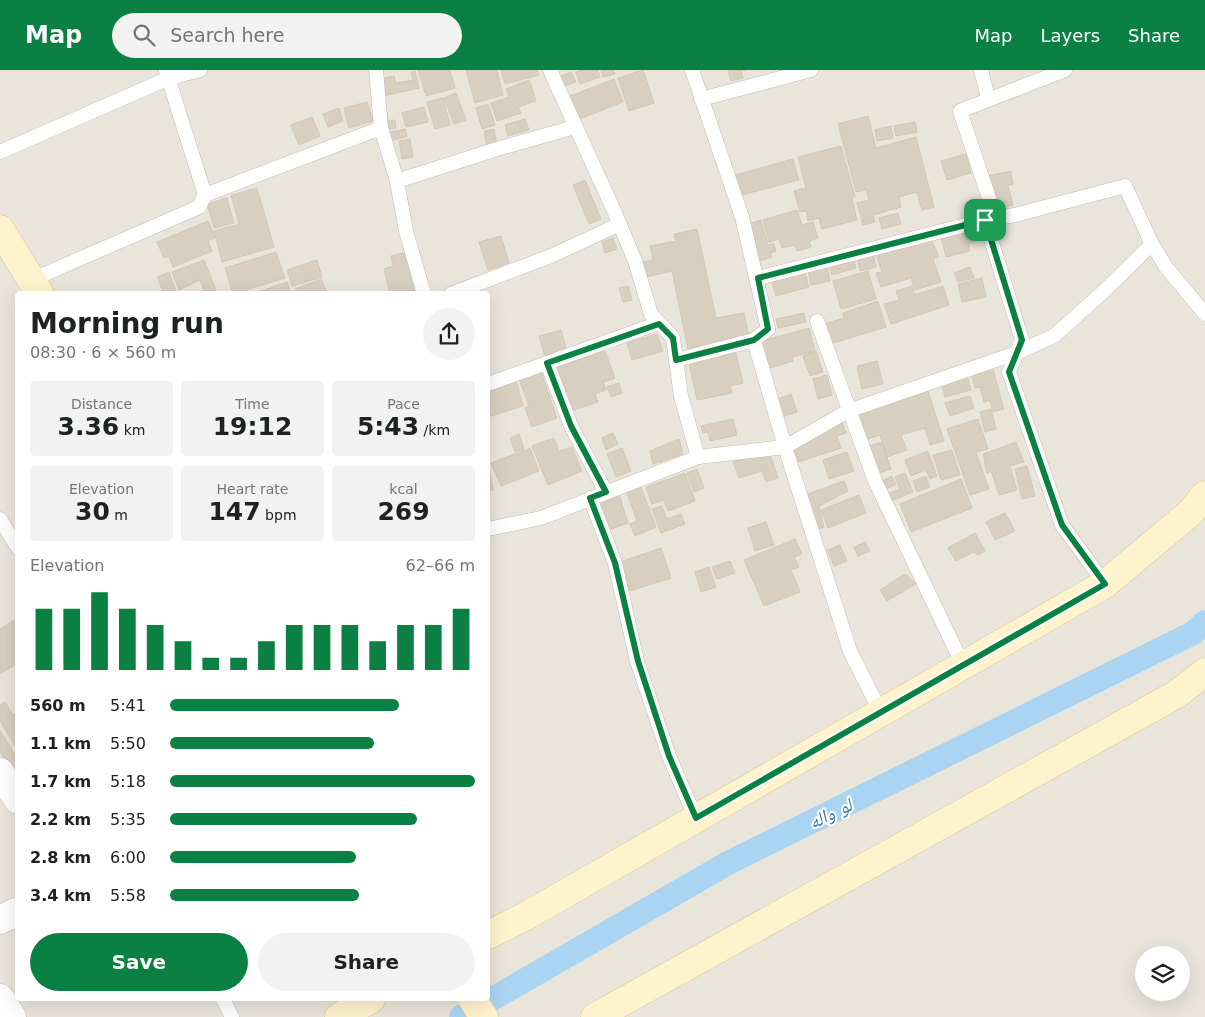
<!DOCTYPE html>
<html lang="en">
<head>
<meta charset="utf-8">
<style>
	:root { --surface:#fff; --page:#f2f2f2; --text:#202124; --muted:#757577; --accent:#0b8043 }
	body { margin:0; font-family:"DejaVu Sans","Noto Naskh Arabic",sans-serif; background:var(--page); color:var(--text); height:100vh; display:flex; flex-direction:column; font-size:19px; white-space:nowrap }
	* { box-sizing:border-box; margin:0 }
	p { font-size:16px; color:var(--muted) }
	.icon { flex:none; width:28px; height:28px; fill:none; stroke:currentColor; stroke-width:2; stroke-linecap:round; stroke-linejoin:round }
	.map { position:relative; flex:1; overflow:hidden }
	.side { position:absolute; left:15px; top:221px; width:475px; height:710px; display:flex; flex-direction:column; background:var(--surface); border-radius:5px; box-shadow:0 5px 20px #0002 }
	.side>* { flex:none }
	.fabs { position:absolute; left:1135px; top:876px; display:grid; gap:10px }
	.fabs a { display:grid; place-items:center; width:55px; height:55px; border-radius:50%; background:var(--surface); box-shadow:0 5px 20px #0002; font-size:25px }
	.pin { position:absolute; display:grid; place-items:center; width:42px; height:42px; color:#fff; margin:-21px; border-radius:10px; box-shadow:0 2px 8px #0006 }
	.round { display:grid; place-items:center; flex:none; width:52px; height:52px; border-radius:26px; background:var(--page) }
	.overview { display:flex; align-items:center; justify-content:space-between; height:85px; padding:0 15px }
	h1 { font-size:28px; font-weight:800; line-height:38px }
	.metrics { display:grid; grid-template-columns:repeat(3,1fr); gap:8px; height:85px; padding:5px 15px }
	.metrics div { display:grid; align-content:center; border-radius:5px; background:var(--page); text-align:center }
	.metrics b { font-size:25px; font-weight:800 }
	.metrics small { font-size:14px; font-weight:400 }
	.metrics p { font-size:14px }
	.chart { height:140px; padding:10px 15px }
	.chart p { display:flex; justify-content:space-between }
	.chart svg { width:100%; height:90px; margin-top:5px; stroke:var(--accent); stroke-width:6 }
	.primary-button { display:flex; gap:10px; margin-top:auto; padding:10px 15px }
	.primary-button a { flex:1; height:58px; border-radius:30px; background:var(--accent); color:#fff; font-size:20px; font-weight:800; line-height:58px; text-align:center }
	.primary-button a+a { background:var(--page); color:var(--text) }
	ul { padding:0 15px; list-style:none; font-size:16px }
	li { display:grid; grid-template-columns:80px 60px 1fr; align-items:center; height:38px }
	li i { height:12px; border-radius:6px; background:var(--accent) }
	header { display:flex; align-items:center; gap:30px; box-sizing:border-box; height:70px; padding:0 25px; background:var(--accent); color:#fff }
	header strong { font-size:24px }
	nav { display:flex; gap:28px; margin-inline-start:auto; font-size:18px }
	.search { width:350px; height:45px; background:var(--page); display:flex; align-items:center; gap:12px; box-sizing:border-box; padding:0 18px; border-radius:28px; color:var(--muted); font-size:19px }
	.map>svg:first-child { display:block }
	.residential { fill:#eae5da; fill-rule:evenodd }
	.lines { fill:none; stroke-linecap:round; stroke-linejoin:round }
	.canal { stroke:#a9d4f2; stroke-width:24 }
	.building { fill:#d8cfc1; stroke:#d3c7b4 }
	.lane-casing { stroke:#c2bbae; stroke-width:15 }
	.street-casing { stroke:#c2bbae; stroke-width:29 }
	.secondary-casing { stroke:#d6c79b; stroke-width:29 }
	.lane { stroke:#fff; stroke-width:14 }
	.street { stroke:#fff; stroke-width:28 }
	.secondary { stroke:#fff3cd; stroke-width:28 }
	.route-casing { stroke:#fff; stroke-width:10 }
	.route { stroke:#0b8043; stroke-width:6 }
	.labels { text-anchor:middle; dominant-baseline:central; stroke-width:4; stroke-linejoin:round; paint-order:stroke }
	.water-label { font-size:19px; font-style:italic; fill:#2e7ab2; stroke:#fff }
</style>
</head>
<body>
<header>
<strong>Map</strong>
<div class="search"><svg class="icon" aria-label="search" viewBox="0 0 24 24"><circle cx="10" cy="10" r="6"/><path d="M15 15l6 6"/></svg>Search here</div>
<nav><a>Map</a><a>Layers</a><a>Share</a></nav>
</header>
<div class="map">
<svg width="1205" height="947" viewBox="0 0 1205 947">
	<rect width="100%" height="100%" fill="#f6f3ec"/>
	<path class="residential" d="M0 0H1205V947H0ZM18 224H488V929H18ZM1144 885H1181V922H1144Z"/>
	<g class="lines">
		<polyline class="canal" points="461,947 728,793 1193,563 1205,552"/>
	</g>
	<g class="building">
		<polygon points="418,0 450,0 455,18 426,26"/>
		<polygon points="466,0 497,0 503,25 475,33"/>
		<polygon points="501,0 537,0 539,5 505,14"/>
		<polygon points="582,0 598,0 600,7 580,14 576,2"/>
		<polygon points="601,0 613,0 615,4 603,7"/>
		<polygon points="643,0 654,33 629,41 618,8"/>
		<polygon points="728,0 746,0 741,1 743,8 731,11"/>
		<polygon points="415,1 419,18 384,26 380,9 394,6 396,13 413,10 411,2"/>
		<polygon points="571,2 576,12 559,18 556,8"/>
		<polygon points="614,9 623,32 574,51 565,28"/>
		<polygon points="529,10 536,31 518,37 521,43 497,51 491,33 509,27 506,19"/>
		<polygon points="456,23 466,50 454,54 444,28"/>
		<polygon points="443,28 450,55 435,59 427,32"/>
		<polygon points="367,32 373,51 349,58 344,38"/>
		<polygon points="488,34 495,55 482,59 476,38"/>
		<polygon points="424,37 428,52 406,57 402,43"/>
		<polygon points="339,38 343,51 328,57 323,44"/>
		<polygon points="387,42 388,51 395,50 396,58 384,60 381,43"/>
		<polygon points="868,46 876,78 916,67 934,137 922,140 917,122 899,127 901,137 873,145 875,152 863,155 857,133 869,130 866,120 856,122 838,54"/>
		<polygon points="312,47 320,66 299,75 291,55"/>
		<polygon points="525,49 529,60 508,66 505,55"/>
		<polygon points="915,52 917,62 896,66 894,56"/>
		<polygon points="891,56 893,68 877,71 875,60"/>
		<polygon points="405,59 407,67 388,71 386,63"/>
		<polygon points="494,59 497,75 487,77 484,61"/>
		<polygon points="410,69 413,87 402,89 399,71"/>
		<polygon points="841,76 855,127 852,128 857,150 822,159 819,148 808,151 806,141 800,142 794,121 806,118 798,87"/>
		<polygon points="966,84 971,103 947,110 941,91"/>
		<polygon points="793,89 799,110 738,126 732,106"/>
		<polygon points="1011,101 1013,114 1008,115 1013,135 995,139 987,106"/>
		<polygon points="585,110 601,149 589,154 573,115"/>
		<polygon points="257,118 274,177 222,192 214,161 239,154 231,125"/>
		<polygon points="227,128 234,153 214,158 207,134"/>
		<polygon points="797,140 802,155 813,152 818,168 809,171 811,177 797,181 795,175 782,178 779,169 769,172 763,150"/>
		<polygon points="898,143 901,154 882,159 879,148"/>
		<polygon points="761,150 768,175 774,174 776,181 770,183 772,187 760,191 749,154"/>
		<polygon points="208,151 215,168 208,171 212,181 173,197 169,186 164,188 157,172"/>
		<polygon points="971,156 976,171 968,174 970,181 946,187 940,163"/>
		<polygon points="697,159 716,248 744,243 749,267 688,279 672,201 646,207 642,192 653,190 650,176 676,171 674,164"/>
		<polygon points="501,166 509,193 488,200 479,172"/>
		<polygon points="930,166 939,187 933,189 941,212 915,220 911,208 881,217 876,203 882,202 875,181"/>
		<polygon points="613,168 617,179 605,183 602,172"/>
		<polygon points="872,180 876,197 860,201 856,183"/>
		<polygon points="276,182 285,208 233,224 225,198"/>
		<polygon points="407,182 416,224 390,224 384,199 393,196 391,186"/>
		<polygon points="853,185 856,198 832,205 829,193"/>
		<polygon points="204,190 216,220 205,224 200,210 179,220 172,202"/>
		<polygon points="317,190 322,207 292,216 287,200"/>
		<polygon points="826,193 830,211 811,215 807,197"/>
		<polygon points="970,197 974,208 958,212 954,203"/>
		<polygon points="804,199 809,217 776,226 771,208"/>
		<polygon points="868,201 876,229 841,239 833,211"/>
		<polygon points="169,202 177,224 164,224 157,207"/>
		<polygon points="982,208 986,227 962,232 958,214"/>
		<polygon points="321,209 326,220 319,224 296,224 295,219"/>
		<polygon points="287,212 291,224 253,224"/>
		<polygon points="628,216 632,230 623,232 619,218"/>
		<polygon points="912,216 915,225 943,216 949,235 891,254 884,234 899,230 896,221"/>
		<polygon points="878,231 886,257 827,275 821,255 844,248 843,243"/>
		<polygon points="804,243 806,252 778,258 776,249"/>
		<polygon points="809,258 815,281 792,287 793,291 764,300 756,273"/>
		<polygon points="561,260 567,281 545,287 539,266"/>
		<polygon points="657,264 663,281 632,290 627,273"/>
		<polygon points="605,281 615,308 603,312 606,320 595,324 598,332 568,342 553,299"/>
		<polygon points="816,281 823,302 810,306 803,286"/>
		<polygon points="736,283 743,313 730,316 732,323 697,330 689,293"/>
		<polygon points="877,291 883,314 862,319 857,296"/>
		<polygon points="992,296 1004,339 993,342 990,330 984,332 980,317 975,318 971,302"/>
		<polygon points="541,302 557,348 532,357 525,338 529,336 519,309"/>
		<polygon points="827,305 832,325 818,329 813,309"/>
		<polygon points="967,305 971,320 945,327 941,311"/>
		<polygon points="516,311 523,336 488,347 488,320"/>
		<polygon points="619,313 622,323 611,327 607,317"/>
		<polygon points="927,318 944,371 930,375 925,358 901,365 907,380 887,387 880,365 865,370 856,341"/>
		<polygon points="791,324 797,342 779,348 773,331"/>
		<polygon points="970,326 974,338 950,346 945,333"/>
		<polygon points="991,339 996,359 985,362 980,342"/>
		<polygon points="733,349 737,365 710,371 708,362 703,363 701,356"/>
		<polygon points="841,349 846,363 837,366 841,378 795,393 786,367"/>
		<polygon points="978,349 988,379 976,382 989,419 970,425 947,359"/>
		<polygon points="613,363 618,374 606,380 602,368"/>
		<polygon points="519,364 524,379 515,382 510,368"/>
		<polygon points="554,368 559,381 572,377 582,401 548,415 532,376"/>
		<polygon points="679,369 683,384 653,394 650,381"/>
		<polygon points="882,372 891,399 876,404 867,377"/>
		<polygon points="1016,372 1024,392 1010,396 1017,420 999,425 991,401 987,403 983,384"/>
		<polygon points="530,378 539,401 501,416 491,393"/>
		<polygon points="622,378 631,401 616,407 607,384"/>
		<polygon points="952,380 960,405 941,410 933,385"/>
		<polygon points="769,381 778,408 766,412 762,401 739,408 733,392"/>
		<polygon points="928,381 937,406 930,409 926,400 911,406 905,390"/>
		<polygon points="847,382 854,401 829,409 823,390"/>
		<polygon points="488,393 493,420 488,421"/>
		<polygon points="1027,396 1035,426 1022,429 1015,399"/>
		<polygon points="697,399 704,418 694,422 687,403"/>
		<polygon points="685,403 695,431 668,441 664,430 652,434 646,417"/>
		<polygon points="905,403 913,422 891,431 888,424 900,419 895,407"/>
		<polygon points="892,406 896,414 884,420 880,412"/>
		<polygon points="926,406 930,417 917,422 913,411"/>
		<polygon points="961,409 972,438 911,462 900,434"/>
		<polygon points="844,411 848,421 819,436 824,457 815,460 805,425"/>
		<polygon points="641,417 656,457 635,466 630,454 637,451 627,423"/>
		<polygon points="619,424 628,453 603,462 597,431"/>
		<polygon points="859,425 866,443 828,458 821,440"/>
		<polygon points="662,436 667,449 681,444 685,454 661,463 652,439"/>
		<polygon points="1005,443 1015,461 995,470 986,452"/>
		<polygon points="766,452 774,475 755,481 748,458"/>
		<polygon points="975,463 985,481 978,485 973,482 956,491 948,478"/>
		<polygon points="795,469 802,484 794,487 799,497 791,500 800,522 764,536 744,490"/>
		<polygon points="865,472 870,481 858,486 854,477"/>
		<polygon points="840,475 847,491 834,496 827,480"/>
		<polygon points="661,478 671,508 630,521 620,492"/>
		<polygon points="730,491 735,503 717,509 712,497"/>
		<polygon points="709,497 716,517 701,522 695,502"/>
		<polygon points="905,504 916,514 887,531 880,520"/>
		<polygon points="18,548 18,593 0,604 0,559"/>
		<polygon points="5,632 13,645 18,643 16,678 0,651 0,635"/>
		<polygon points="0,660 18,690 18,698 11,701 0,682"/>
	</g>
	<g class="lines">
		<defs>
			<g id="lane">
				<polyline points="376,0 381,58 397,111 406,161 424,224"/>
				<polyline points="550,0 615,143 635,191 651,244 673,268 681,326 698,387"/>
				<polyline points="981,0 988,28"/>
				<polyline points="166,1 205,125"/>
				<polyline points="701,29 811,0"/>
				<polyline points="0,82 169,8 200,0"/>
				<polyline points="397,111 497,79 575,57"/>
				<polyline points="758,208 985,150 992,137 960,41 1065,0"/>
				<polyline points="31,210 199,137 205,125 381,58"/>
				<polyline points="451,224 551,186 620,154"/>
				<polyline points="817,251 875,411 963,595"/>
				<polyline points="754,270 785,377 850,581 881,643"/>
				<polyline points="676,290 754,270 768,259 742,147 692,0"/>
				<polyline points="547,293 571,356 606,422"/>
				<polyline points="488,314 659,253"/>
				<polyline points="590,428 615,493 637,591 669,686 696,749"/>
				<polyline points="0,449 18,478"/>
				<polyline points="488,459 541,448 698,387 785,377 848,341 1016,283 1054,266 1102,223 1152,174"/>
				<polyline points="1105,514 1062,455 1009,302 1022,270 985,150 1015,145 1125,116 1152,174 1166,197 1205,244"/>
				<polyline points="223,929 232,947"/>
			</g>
			<g id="street">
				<polyline points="0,702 18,730"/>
				<polyline points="0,850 18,841"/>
				<polyline points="0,928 12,947"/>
			</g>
			<g id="secondary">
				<polyline points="0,159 40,224"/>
				<polyline points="488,865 526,846 1105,514 1190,443 1205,425"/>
				<polyline points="472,929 484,947"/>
				<polyline points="339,947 371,929"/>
				<polyline points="595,947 1177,624 1205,602"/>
			</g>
		</defs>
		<use href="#lane" class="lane-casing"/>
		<use href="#street" class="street-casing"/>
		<use href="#secondary" class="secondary-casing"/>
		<use href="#lane" class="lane"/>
		<use href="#street" class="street"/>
		<use href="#secondary" class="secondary"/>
	</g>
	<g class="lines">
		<defs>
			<polygon id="route" points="985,150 1022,270 1009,302 1062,455 1105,514 696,748 669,686 638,591 615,493 590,428 606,422 571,356 547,293 659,254 673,268 676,290 754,270 768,259 758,208"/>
		</defs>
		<use href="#route" class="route-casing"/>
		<use href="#route" class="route"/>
	</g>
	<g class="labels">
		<g class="water-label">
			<text transform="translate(830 743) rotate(-26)">لو واله</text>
		</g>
	</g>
</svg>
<div class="fabs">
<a><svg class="icon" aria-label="layers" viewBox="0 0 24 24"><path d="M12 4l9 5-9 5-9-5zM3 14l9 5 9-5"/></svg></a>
</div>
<div class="pin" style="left:985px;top:150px;background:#1e9e55"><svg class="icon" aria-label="arrive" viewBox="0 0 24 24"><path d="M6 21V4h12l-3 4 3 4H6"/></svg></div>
<section class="side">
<div class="overview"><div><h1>Morning run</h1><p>08:30 · 6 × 560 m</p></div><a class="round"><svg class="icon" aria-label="share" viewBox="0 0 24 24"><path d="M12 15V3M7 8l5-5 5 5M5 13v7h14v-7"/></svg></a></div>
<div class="metrics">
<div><p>Distance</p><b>3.36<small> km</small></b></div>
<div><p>Time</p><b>19:12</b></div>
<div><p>Pace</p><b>5:43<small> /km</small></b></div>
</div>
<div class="metrics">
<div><p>Elevation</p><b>30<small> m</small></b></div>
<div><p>Heart rate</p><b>147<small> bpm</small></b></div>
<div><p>kcal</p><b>269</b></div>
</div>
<div class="chart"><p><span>Elevation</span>62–66 m</p>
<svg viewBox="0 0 160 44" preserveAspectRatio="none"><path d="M5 44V14M15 44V14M25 44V6M35 44V14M45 44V22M55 44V30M65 44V38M75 44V38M85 44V30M95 44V22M105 44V22M115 44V22M125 44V30M135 44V22M145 44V22M155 44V14"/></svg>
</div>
<ul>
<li><b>560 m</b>5:41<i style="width:75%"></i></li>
<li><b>1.1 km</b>5:50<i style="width:67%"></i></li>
<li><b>1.7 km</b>5:18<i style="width:100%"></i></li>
<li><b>2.2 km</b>5:35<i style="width:81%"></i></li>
<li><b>2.8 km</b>6:00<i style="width:61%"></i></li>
<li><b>3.4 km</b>5:58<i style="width:62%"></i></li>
</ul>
<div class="primary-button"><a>Save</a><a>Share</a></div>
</section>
</div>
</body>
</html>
